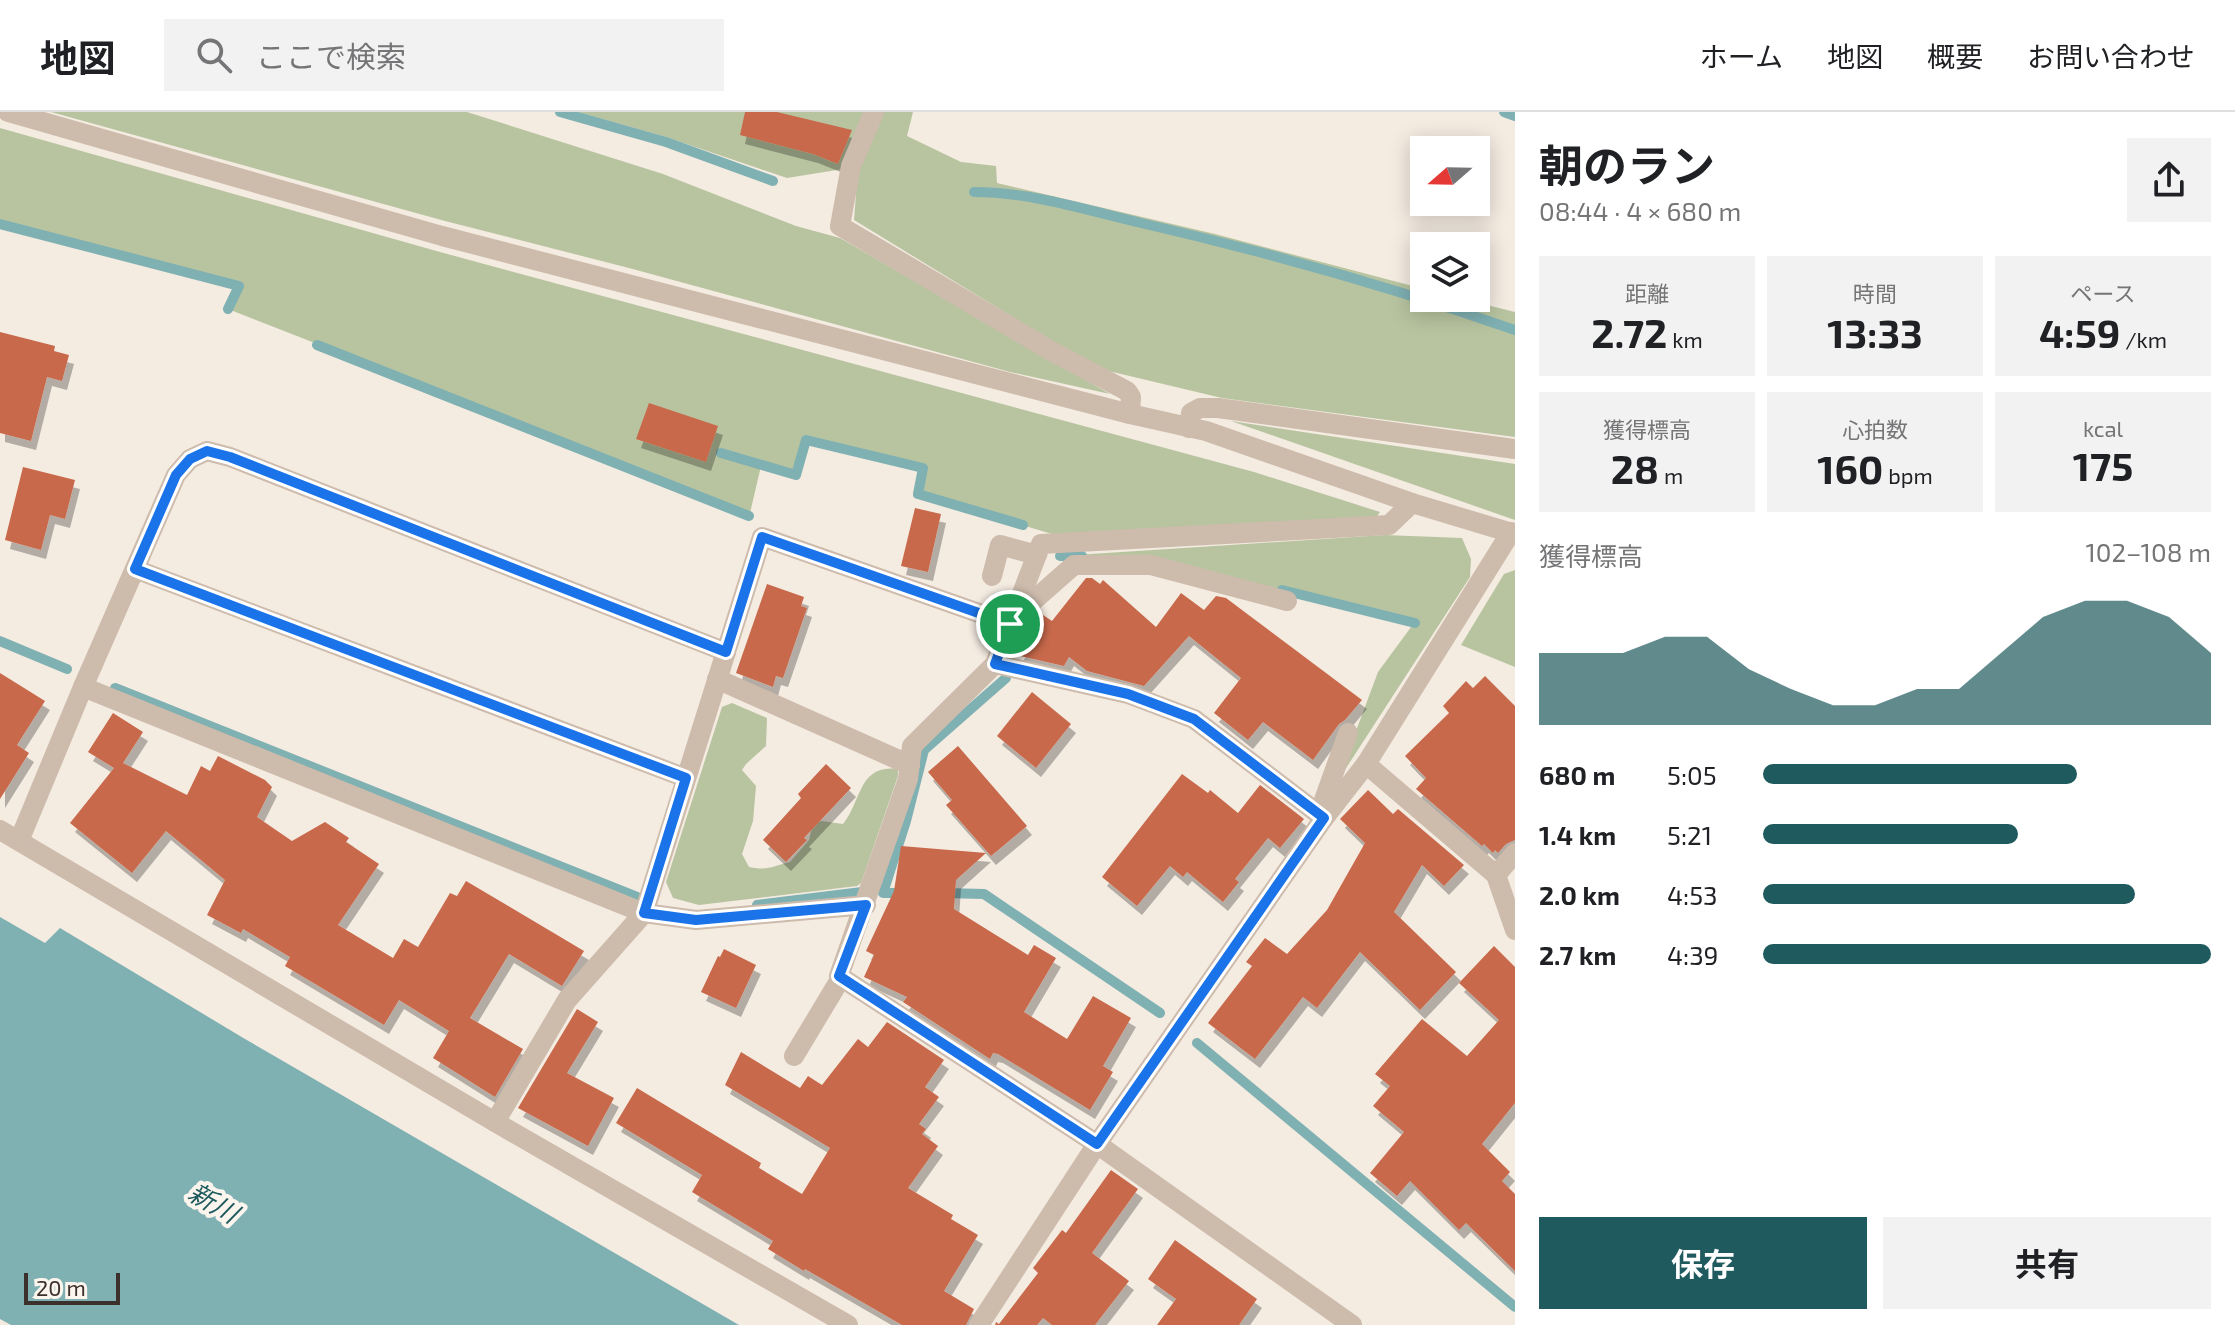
<!DOCTYPE html>
<html lang="ja">
<head>
<meta charset="utf-8">
<style>
	:root { --surface:#fff; --page:#f2f2f2; --text:#202124; --muted:#757577; --line:#e0e0e0; --accent:#1f5a5e }
	body { margin:0; font-family:"Exo 2","Noto Sans JP",sans-serif; background:var(--page); color:var(--text); height:100vh; display:flex; flex-direction:column; font-size:30px; white-space:nowrap }
	* { box-sizing:border-box; margin:0 }
	p { font-size:26px; color:var(--muted) }
	.icon { flex:none; width:44px; height:44px; fill:none; stroke:currentColor; stroke-width:2; stroke-linecap:round; stroke-linejoin:round }
	.map { position:relative; flex:1; overflow:hidden }
	.side { display:flex; flex-direction:column; background:var(--surface); width:720px }
	.side>* { flex:none }
	.needle { width:52px; rotate:250deg }
	.buttons { position:absolute; left:1410px; top:24px; display:grid; gap:16px }
	.buttons a { display:grid; place-items:center; width:80px; height:80px; border-radius:0px; background:var(--surface); box-shadow:0 4px 20px #0003; font-size:40px }
	.scale { position:absolute; left:24px; bottom:20px; width:96px; box-sizing:border-box; padding-left:8px; border:4px solid #3b302b; border-top:0; font-size:22px; line-height:28px; white-space:nowrap; color:#3b302b; -webkit-text-stroke:6px #fbf5ee; paint-order:stroke }
	.pin { position:absolute; display:grid; place-items:center; width:68px; height:68px; color:#fff; margin:-34px; border:4px solid #fff; border-radius:50%; box-shadow:0 2px 8px #0007 }
	.round { display:grid; place-items:center; flex:none; width:84px; height:84px; border-radius:0px; background:var(--page) }
	.overview { display:flex; align-items:center; justify-content:space-between; height:136px; padding:0 24px }
	h1 { font-size:44px; font-weight:700; line-height:60px }
	.metrics { display:grid; grid-template-columns:repeat(3,1fr); gap:12px; height:136px; padding:8px 24px }
	.metrics div { display:grid; align-content:center; border-radius:0px; background:var(--page); text-align:center }
	.metrics b { font-size:40px; font-weight:700 }
	.metrics small { font-size:22px; font-weight:400 }
	.metrics p { font-size:22px }
	.chart { height:224px; padding:16px 24px }
	.chart p { display:flex; justify-content:space-between }
	.chart svg { width:100%; height:144px; margin-top:8px; fill:var(--accent); opacity:.7 }
	.cta { display:flex; gap:16px; margin-top:auto; padding:16px 24px }
	.cta a { flex:1; height:92px; border-radius:0px; background:var(--accent); color:#fff; font-size:32px; font-weight:700; line-height:92px; text-align:center }
	.cta a+a { background:var(--page); color:var(--text) }
	ul { padding:0 24px; list-style:none; font-size:26px }
	li { display:grid; grid-template-columns:128px 96px 1fr; align-items:center; height:60px }
	li i { height:20px; border-radius:10px; background:var(--accent) }
	header { display:flex; align-items:center; gap:48px; box-sizing:border-box; height:112px; padding:0 40px; background:var(--surface); border-bottom:2px solid var(--line) }
	header strong { font-size:38px }
	nav { display:flex; gap:44px; margin-inline-start:auto; font-size:28px }
	.search { width:560px; height:72px; background:var(--page); display:flex; align-items:center; gap:20px; box-sizing:border-box; padding:0 28px; border-radius:0px; color:var(--muted); font-size:30px }
	main { display:flex; flex:1; min-height:0 }
	.map>svg:first-child { display:block }
	.green { fill:#b8c4a0 }
	.water { fill:#7fb0b2 }
	.lines { fill:none; stroke-linecap:round; stroke-linejoin:round }
	.stream { stroke:#7fb0b2; stroke-width:10 }
	.building { fill:#c8694b; filter:url(#shadow) }
	.minor { stroke:#cdbbac; stroke-width:20 }
	.route-casing { stroke:#fff; stroke-width:16 }
	.route { stroke:#1a73e8; stroke-width:10 }
	.labels { text-anchor:middle; dominant-baseline:central; stroke-width:8; stroke-linejoin:round; paint-order:stroke }
	.water-label { font-size:26px; font-style:italic; fill:#1f5a5e; stroke:#fbf5ee }
</style>
</head>
<body>
<header>
<strong>地図</strong>
<div class="search"><svg class="icon" aria-label="search" viewBox="0 0 24 24"><circle cx="10" cy="10" r="6"/><path d="M15 15l6 6"/></svg>ここで検索</div>
<nav><a>ホーム</a><a>地図</a><a>概要</a><a>お問い合わせ</a></nav>
</header>
<main>
<div class="map">
<svg width="1515" height="1213" viewBox="0 0 1515 1213">
	<defs>
		<filter id="shadow"><feDropShadow dx="5" dy="9" stdDeviation="0" flood-color="#0004"/></filter>
	</defs>
	<rect width="100%" height="100%" fill="#f4ebe1"/>
	<g class="green">
		<polygon points="51,0 467,0 663,62 796,114 840,126 1110,282 1010,260 629,156 445,109"/>
		<polygon points="578,0 866,0 843,57 787,66 666,25"/>
		<polygon points="880,0 913,0 907,24 961,50 996,54 997,71 1215,122 1424,177 1424,186 1459,186 1515,200 1515,325 1222,286 1096,256 854,108 858,56"/>
		<polygon points="0,16 440,140 1254,360 1380,400 1376,406 1052,422 918,382 923,356 807,328 796,363 761,354 750,401 228,197 238,174 0,112"/>
		<polygon points="1231,309 1515,352 1515,408"/>
		<polygon points="1385,423 1462,426 1471,447 1470,465 1337,670 1378,560 1414,511 1155,446 1060,444"/>
		<polygon points="1515,458 1515,555 1461,533 1504,462"/>
		<path d="M732 591 767 606 766 634 746 652 742 658 756 674 753 709 742 742 749 755C768 759 773 754 790 750L809 728 813 711 822 709 843 712C862 689 858 652 898 657V664L861 771 857 774 699 793 673 786 666 770 722 595Z"/>
	</g>
	<polygon class="water" points="0,805 45,831 60,816 245,927 739,1213 11,1213 0,1207"/>
	<g class="lines">
		<g class="stream">
			<polyline points="560,0 666,30 773,69"/>
			<polyline points="1504,0 1515,4"/>
			<path d="M974 80C1030 80 1086 98 1141 111 1267 140 1392 175 1515 218"/>
			<polyline points="0,112 239,174 228,197"/>
			<polyline points="317,233 749,404"/>
			<polyline points="721,341 796,363 806,328 923,356 918,382 1023,413"/>
			<polyline points="1060,444 1082,444"/>
			<polyline points="1282,478 1415,511"/>
			<polyline points="0,529 67,557"/>
			<polyline points="115,576 637,785"/>
			<polyline points="904,781 883,781 906,709 924,638 1006,566"/>
			<polyline points="944,781 984,782 1160,901"/>
			<polyline points="757,793 862,780"/>
			<polyline points="1197,931 1515,1195"/>
		</g>
	</g>
	<g class="building">
		<polygon points="745,0 777,0 852,18 838,52 813,42 740,23"/>
		<polygon points="0,220 55,234 54,239 69,243 62,269 47,265 31,329 0,321"/>
		<polygon points="649,291 718,314 706,350 636,327"/>
		<polygon points="23,355 75,368 65,407 50,403 41,438 5,428"/>
		<polygon points="915,396 941,402 928,460 901,454"/>
		<polygon points="1086,466 1092,466 1100,472 1103,468 1156,515 1181,481 1204,498 1216,484 1226,486 1362,588 1345,608 1339,612 1313,648 1263,610 1248,628 1214,601 1241,566 1189,524 1144,574 1087,559 1069,545 1064,554 1016,543 1043,503 1052,509"/>
		<polygon points="767,472 804,485 801,494 807,496 783,566 776,564 773,575 736,561"/>
		<polygon points="0,561 45,589 17,633 29,641 0,687"/>
		<polygon points="1485,564 1515,594 1515,728 1506,732 1498,741 1495,738 1493,741 1484,732 1482,734 1416,677 1426,666 1405,644 1449,601 1443,594 1466,569 1473,576"/>
		<polygon points="1032,580 1071,612 1036,656 997,624"/>
		<polygon points="113,601 143,620 123,651 187,683 201,654 210,659 218,644 265,668 272,675 257,705 292,729 325,710 349,726 346,730 379,752 338,813 393,846 404,827 418,835 450,781 457,784 466,769 584,839 562,874 509,842 470,906 523,937 495,985 433,946 449,919 399,888 384,913 285,854 290,845 243,817 241,821 207,803 225,768 166,719 132,761 70,711 114,656 88,640"/>
		<polygon points="958,634 1027,714 991,744 946,693 952,688 928,660"/>
		<polygon points="826,652 851,676 804,726 807,728 786,750 763,728 801,686 798,682"/>
		<polygon points="1182,662 1208,681 1210,678 1238,701 1260,673 1304,707 1280,736 1268,726 1235,767 1239,770 1223,790 1187,760 1183,765 1170,754 1137,794 1102,765"/>
		<polygon points="1368,678 1393,702 1398,697 1464,753 1444,774 1422,753 1394,800 1456,860 1420,898 1360,840 1317,896 1303,885 1255,947 1208,911 1252,854 1246,850 1265,826 1287,842 1327,798 1365,731 1340,707"/>
		<polygon points="901,734 986,741 956,768 954,797 1028,843 1034,833 1056,846 1024,900 1067,927 1093,884 1131,906 1103,954 1113,960 1090,998 998,942 993,941 990,947 903,890 907,885 864,865 874,843 866,839 894,779"/>
		<polygon points="1494,834 1515,855 1515,991 1482,1032 1510,1060 1502,1069 1515,1082 1515,1159 1466,1111 1459,1118 1410,1069 1397,1084 1370,1061 1404,1020 1373,994 1390,974 1375,962 1422,907 1467,944 1499,908 1459,871"/>
		<polygon points="724,837 756,853 736,896 701,880 718,844 720,845"/>
		<polygon points="577,897 598,910 567,961 614,986 588,1034 518,996"/>
		<polygon points="887,910 944,948 925,975 939,985 919,1012 926,1017 922,1022 938,1034 908,1076 953,1103 951,1107 978,1123 944,1179 974,1197 966,1213 902,1213 805,1157 804,1159 768,1137 773,1129 692,1080 702,1063 616,1011 637,976 761,1051 759,1056 802,1082 830,1036 725,973 741,940 800,976 808,964 822,973 858,927 868,935"/>
		<polygon points="1111,1058 1138,1077 1092,1141 1129,1169 1095,1213 1052,1213 1043,1206 1037,1213 995,1213 996,1210 999,1212 1038,1161 1033,1156 1062,1118 1066,1121"/>
		<polygon points="1175,1128 1257,1187 1239,1213 1157,1213 1176,1187 1148,1167"/>
	</g>
	<g class="lines">
		<g class="minor">
			<polyline points="8,0 442,124 1130,302 1206,319 1412,391 1515,422"/>
			<polyline points="874,0 851,54 840,114 1053,240 1127,279 1131,285 1130,302"/>
			<polyline points="1189,316 1191,301 1200,296 1218,296 1515,337"/>
			<polyline points="135,457 686,666"/>
			<polyline points="992,464 1000,433 1037,443"/>
			<polyline points="1016,504 1074,453 1151,453 1287,489"/>
			<polyline points="995,552 1128,582 1194,607 1324,706"/>
			<polyline points="717,567 910,653"/>
			<polyline points="83,575 176,363 190,347 207,339 230,345 726,540"/>
			<polyline points="1366,652 1496,763 1515,818"/>
			<polyline points="1319,702 1348,621"/>
			<polyline points="0,718 495,1010 848,1213"/>
			<polyline points="19,729 83,575 644,801 696,808 866,793"/>
			<polyline points="1496,763 1515,741"/>
			<polyline points="794,944 841,866"/>
			<polyline points="495,1010 567,888 644,801 762,425 1010,512"/>
			<polyline points="979,1213 1097,1032 1324,706 1366,652 1511,420"/>
			<polyline points="1352,1213 1097,1032 839,864 908,667 912,634 995,552 1041,432 1389,413 1412,391"/>
		</g>
	</g>
	<g class="lines">
		<defs>
			<polygon id="route" points="207,339 230,345 726,540 762,425 1010,512 995,552 1128,582 1194,607 1324,706 1097,1032 839,864 866,793 696,808 644,801 686,666 135,457 176,363 190,347"/>
		</defs>
		<use href="#route" class="route-casing"/>
		<use href="#route" class="route"/>
	</g>
	<g class="labels">
		<g class="water-label">
			<text transform="translate(214 1090) rotate(30)">新川</text>
		</g>
	</g>
</svg>
<div class="buttons">
<a><svg class="needle" viewBox="-14 -14 28 28"><path d="M0-13l5 13h-10z" fill="#e53935"/><path d="M0 13l5-13h-10z" fill="#757577"/></svg></a>
<a><svg class="icon" aria-label="layers" viewBox="0 0 24 24"><path d="M12 4l9 5-9 5-9-5zM3 14l9 5 9-5"/></svg></a>
</div>
<div class="scale">20 m</div>
<div class="pin" style="left:1010px;top:512px;background:#1e9e55"><svg class="icon" aria-label="arrive" viewBox="0 0 24 24"><path d="M6 21V4h12l-3 4 3 4H6"/></svg></div>
</div>
<section class="side">
<div class="overview"><div><h1>朝のラン</h1><p>08:44 · 4 × 680 m</p></div><a class="round"><svg class="icon" aria-label="share" viewBox="0 0 24 24"><path d="M12 15V3M7 8l5-5 5 5M5 13v7h14v-7"/></svg></a></div>
<div class="metrics">
<div><p>距離</p><b>2.72<small> km</small></b></div>
<div><p>時間</p><b>13:33</b></div>
<div><p>ペース</p><b>4:59<small> /km</small></b></div>
</div>
<div class="metrics">
<div><p>獲得標高</p><b>28<small> m</small></b></div>
<div><p>心拍数</p><b>160<small> bpm</small></b></div>
<div><p>kcal</p><b>175</b></div>
</div>
<div class="chart"><p><span>獲得標高</span>102–108 m</p>
<svg viewBox="0 0 160 44" preserveAspectRatio="none"><path d="M0 44V22L10 22L20 22L30 17L40 17L50 27L60 33L70 38L80 38L90 33L100 33L110 22L120 11L130 6L140 6L150 11L160 22V44z"/></svg>
</div>
<ul>
<li><b>680 m</b>5:05<i style="width:70%"></i></li>
<li><b>1.4 km</b>5:21<i style="width:57%"></i></li>
<li><b>2.0 km</b>4:53<i style="width:83%"></i></li>
<li><b>2.7 km</b>4:39<i style="width:100%"></i></li>
</ul>
<div class="cta"><a>保存</a><a>共有</a></div>
</section>
</main>
</body>
</html>
